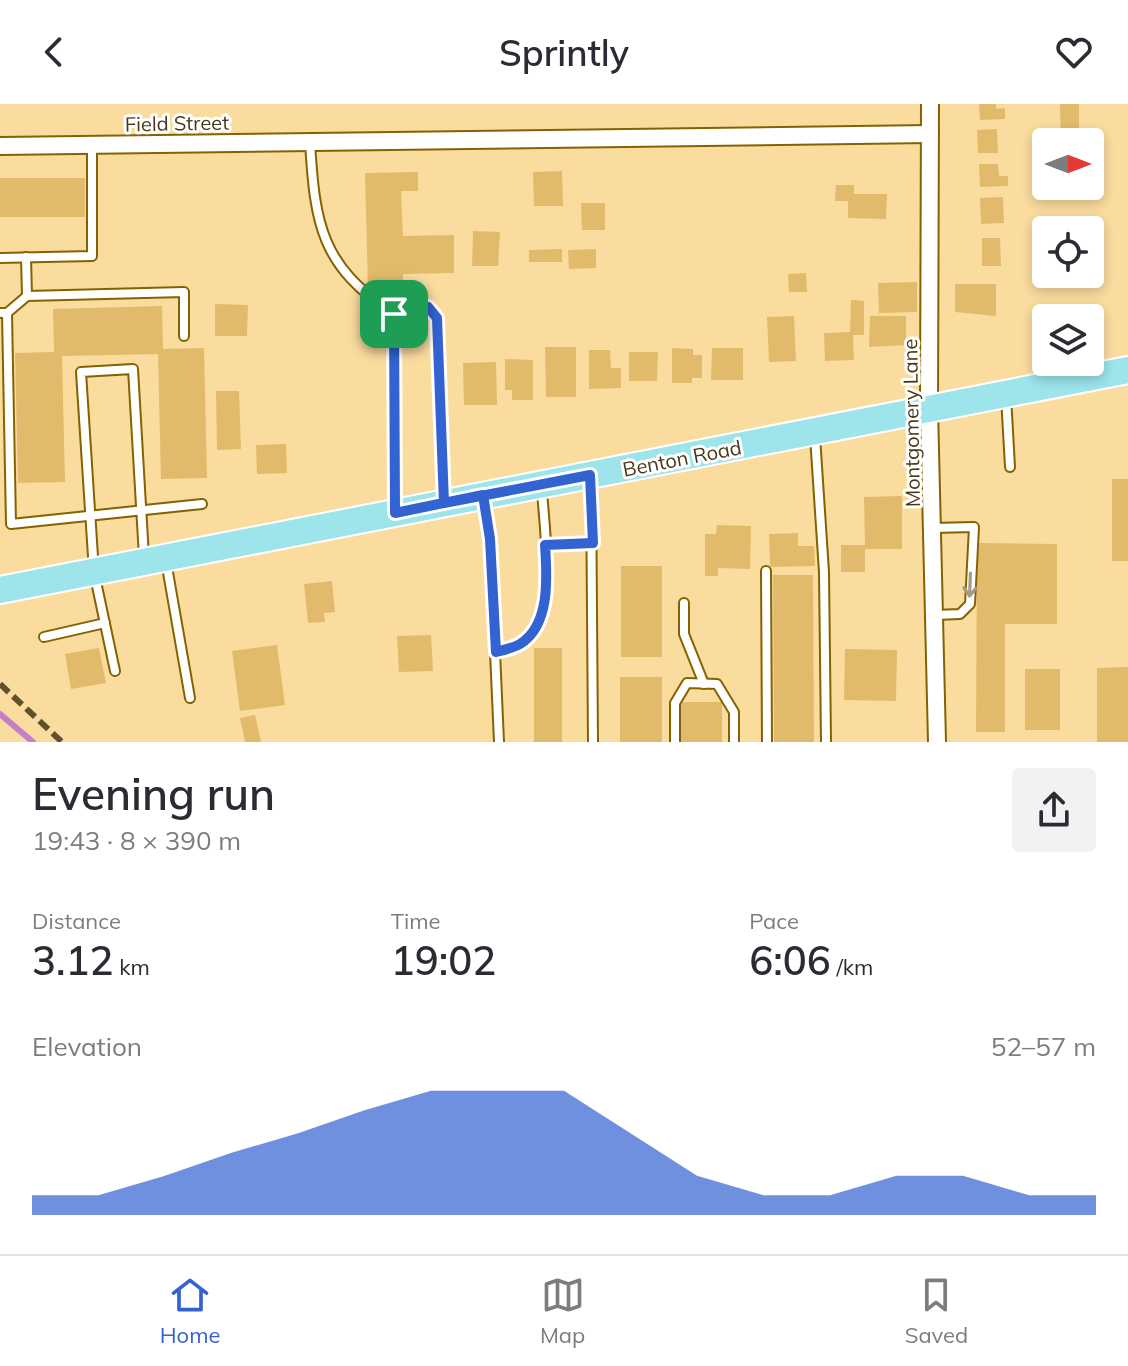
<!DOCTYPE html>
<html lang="en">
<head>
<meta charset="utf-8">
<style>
	:root { --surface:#fff; --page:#f2f2f3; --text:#2b2b33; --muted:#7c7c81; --line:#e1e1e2; --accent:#3362d1 }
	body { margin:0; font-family:Mulish,sans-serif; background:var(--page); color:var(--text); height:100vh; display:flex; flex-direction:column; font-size:30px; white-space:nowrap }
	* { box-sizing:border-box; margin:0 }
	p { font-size:26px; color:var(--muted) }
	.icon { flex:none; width:44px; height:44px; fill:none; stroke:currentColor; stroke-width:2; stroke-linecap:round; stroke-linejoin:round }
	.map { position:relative; height:638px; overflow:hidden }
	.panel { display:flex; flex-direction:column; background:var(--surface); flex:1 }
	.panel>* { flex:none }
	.needle { width:52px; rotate:90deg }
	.fabs { position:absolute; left:1032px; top:24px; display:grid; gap:16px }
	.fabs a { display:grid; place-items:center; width:72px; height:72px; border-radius:8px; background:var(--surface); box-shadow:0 4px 12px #0003; font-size:40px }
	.pin { position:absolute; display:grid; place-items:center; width:68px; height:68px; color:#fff; margin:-34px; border-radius:16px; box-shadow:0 4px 12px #0006 }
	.round { display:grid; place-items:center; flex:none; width:84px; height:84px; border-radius:8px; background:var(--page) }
	.head { display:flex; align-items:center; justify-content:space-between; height:136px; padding:0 32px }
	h1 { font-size:44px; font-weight:600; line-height:60px }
	.figures { display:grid; grid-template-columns:repeat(3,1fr); gap:12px; height:136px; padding:8px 32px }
	.figures div { display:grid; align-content:center }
	.figures b { font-size:40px; font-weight:600 }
	.figures small { font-size:22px; font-weight:400 }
	.figures p { font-size:22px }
	.chart { height:224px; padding:16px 32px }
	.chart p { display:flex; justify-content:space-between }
	.chart svg { width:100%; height:144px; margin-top:8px; fill:var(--accent); opacity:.7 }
	header { display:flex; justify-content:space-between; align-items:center; height:104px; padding:0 32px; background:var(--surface); font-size:36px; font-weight:600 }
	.tabs { display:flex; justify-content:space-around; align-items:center; height:112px; border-top:2px solid var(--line); background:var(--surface); font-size:22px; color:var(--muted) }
	.tabs a { display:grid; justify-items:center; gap:4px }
	.tabs .on { color:var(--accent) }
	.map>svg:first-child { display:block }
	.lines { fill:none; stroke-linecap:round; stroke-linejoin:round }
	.stream { stroke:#c37fc9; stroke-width:6 }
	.building { fill:#e1ba6c }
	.lane-casing { stroke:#856200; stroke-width:12 }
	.street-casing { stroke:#856200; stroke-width:20 }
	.primary-casing { stroke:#fff; stroke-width:30 }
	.lane { stroke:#fff; stroke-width:8 }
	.street { stroke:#fff; stroke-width:16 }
	.primary { stroke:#9de4eb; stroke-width:26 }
	.rail { stroke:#62502a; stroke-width:6; stroke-dasharray:12 6; stroke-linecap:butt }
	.oneway { stroke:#a39b8a }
	.route-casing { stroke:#fff; stroke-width:16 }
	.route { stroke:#3362d1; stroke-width:10 }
	.labels { text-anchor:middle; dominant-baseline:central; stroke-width:6; stroke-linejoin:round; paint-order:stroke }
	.street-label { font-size:20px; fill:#473716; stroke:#fff }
</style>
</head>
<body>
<header><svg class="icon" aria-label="back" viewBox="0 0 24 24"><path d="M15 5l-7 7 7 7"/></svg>Sprintly<svg class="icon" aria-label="heart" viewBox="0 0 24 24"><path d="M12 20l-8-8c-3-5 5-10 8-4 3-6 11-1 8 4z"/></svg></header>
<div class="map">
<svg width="1128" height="638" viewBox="0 0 1128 638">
	<rect width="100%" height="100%" fill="#fbdc9f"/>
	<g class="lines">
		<polyline class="stream" points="0,610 33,638"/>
	</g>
	<g class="building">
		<polygon points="979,0 996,0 996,5 1005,4 1005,15 980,16"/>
		<polygon points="1060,0 1079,0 1079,38 1061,38"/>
		<polygon points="997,25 998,49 978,49 977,26"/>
		<polygon points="979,60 998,60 999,72 1008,72 1008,82 980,83"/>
		<polygon points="562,67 563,102 534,102 533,68"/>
		<polygon points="418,68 418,87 401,87 403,132 454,131 454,169 403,170 403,184 368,184 365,69"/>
		<rect x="0" y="74" width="85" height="39"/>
		<polygon points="836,81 854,81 854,90 887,90 886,115 848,114 848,97 835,97"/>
		<polygon points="1003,93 1004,119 981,120 980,94"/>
		<polygon points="581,99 605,99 605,126 582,126"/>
		<polygon points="473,127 500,128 498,162 472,162"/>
		<polygon points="982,134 1000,134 1001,162 982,162"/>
		<polygon points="562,145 562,158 529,158 529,146"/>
		<polygon points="596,145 596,164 569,165 568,146"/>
		<polygon points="806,169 807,188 789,188 788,170"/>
		<polygon points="917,178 917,208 879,209 878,179"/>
		<polygon points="955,180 996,180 996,212 955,208"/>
		<polygon points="851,196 864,197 864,231 853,231 854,256 825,257 824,229 850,228"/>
		<polygon points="215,200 248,201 247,232 215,232"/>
		<polygon points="162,202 163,245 204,244 207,374 161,375 158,250 62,252 65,378 18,379 15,249 54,248 53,205"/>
		<polygon points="794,212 796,257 769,258 767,213"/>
		<polygon points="870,212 906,212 906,241 869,243"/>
		<polygon points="545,243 576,243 576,293 546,293"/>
		<polygon points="672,244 693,245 693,251 702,251 702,274 692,274 692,279 672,279"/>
		<polygon points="712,244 743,244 743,276 711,276"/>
		<polygon points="589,246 610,246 611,264 621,264 621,284 589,285"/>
		<polygon points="629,248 658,248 657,277 629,277"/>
		<polygon points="505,255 533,256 533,296 512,296 512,286 505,286"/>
		<polygon points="496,258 497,301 464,301 463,259"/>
		<polygon points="216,287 239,287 241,345 217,346"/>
		<polygon points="286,340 287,369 257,370 256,341"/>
		<rect x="1112" y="375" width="16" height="82"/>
		<polygon points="902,392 902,445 865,445 865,468 841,468 841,441 865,441 864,393"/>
		<polygon points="717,421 751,422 750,465 718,464 718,472 705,472 705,430 716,430"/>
		<polygon points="798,429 798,442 814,442 815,462 770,463 769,430"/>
		<polygon points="977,439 1057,440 1057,520 1005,520 1005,628 976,628"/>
		<rect x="621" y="462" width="41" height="91"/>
		<polygon points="773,471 813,471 814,638 774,638"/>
		<polygon points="332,477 335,508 324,509 325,518 308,519 304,480"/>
		<polygon points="431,531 433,567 399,568 397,532"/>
		<polygon points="277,541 285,601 240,607 232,547"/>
		<polygon points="99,544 106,579 71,585 65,550"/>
		<rect x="534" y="544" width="28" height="94"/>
		<polygon points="845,545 897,546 896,597 844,596"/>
		<polygon points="1128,563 1128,638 1097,638 1097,564"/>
		<rect x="1025" y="565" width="35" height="61"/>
		<rect x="620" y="573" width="42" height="65"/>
		<rect x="681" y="598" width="41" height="40"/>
		<polygon points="255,611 261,638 245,638 240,614"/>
	</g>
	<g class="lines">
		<defs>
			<g id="lane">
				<path d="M310 38C315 121 321 162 394 210 405 202 413 201 428 203L437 214 444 394"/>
				<polyline points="26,153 27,192"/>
				<polyline points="0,154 92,152 92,41"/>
				<polyline points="0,209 7,209 27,192 184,188 184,232"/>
				<polyline points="7,209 11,420 202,400"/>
				<polyline points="394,210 395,404"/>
				<polyline points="1006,292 1010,363"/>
				<polyline points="815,332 824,468 826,638"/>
				<polyline points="591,376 593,638"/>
				<polyline points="484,396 490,435 499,638"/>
				<polyline points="933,424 974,423 970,500 960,510 935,511"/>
				<polyline points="545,441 593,439"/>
				<polyline points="166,457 190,594"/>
				<polyline points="766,467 767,638"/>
				<polyline points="684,499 684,530 704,580"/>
				<polyline points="44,533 105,519"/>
				<path d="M496 548C504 546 513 544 520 540 560 515 544 426 542 386"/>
				<polyline points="115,567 94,468 81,268 133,265 144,453"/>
				<polyline points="675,638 675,599 687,579 717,580 734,608 734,638"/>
			</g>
			<g id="street">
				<polyline points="930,0 929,304 937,638"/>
				<polyline points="0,42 930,30"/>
			</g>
			<polyline id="primary" points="0,486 1128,266"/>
		</defs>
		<use href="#lane" class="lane-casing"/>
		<use href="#street" class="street-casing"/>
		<use href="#primary" class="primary-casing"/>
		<use href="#lane" class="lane"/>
		<use href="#street" class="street"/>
		<use href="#primary" class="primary"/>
		<polyline class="rail" points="0,580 62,638"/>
	</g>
	<defs><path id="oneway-shaft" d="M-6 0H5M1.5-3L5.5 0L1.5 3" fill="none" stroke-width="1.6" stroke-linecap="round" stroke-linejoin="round" transform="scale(2)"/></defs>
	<use class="oneway" href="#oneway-shaft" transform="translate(970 481) rotate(92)"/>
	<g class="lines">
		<defs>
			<path id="route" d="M394 210 395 409 483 391 490 435 496 548C504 546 513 544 520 540 551 521 547 471 545 441L593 439 590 371 444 399 437 214 428 203C413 201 405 202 394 210"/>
		</defs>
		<use href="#route" class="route-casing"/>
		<use href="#route" class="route"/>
	</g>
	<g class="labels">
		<g class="street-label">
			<text transform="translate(177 19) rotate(-1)">Field Street</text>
			<text transform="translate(911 319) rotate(-91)">Montgomery Lane</text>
			<text transform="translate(682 354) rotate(-11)">Benton Road</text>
		</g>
	</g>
</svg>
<div class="fabs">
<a><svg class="needle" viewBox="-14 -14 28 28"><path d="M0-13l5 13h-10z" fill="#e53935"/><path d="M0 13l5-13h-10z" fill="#7c7c81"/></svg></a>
<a><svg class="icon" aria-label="locate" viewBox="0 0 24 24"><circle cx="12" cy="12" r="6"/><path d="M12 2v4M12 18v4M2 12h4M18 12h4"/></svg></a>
<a><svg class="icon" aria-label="layers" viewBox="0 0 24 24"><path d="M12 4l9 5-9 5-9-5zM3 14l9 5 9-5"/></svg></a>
</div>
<div class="pin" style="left:394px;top:210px;background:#1e9e55"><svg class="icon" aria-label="arrive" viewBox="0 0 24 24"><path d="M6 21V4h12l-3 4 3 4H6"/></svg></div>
</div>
<section class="panel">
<div class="head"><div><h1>Evening run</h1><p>19:43 · 8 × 390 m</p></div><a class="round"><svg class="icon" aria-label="share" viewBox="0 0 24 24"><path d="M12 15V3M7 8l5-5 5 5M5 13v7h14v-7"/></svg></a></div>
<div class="figures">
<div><p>Distance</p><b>3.12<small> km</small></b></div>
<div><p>Time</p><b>19:02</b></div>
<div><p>Pace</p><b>6:06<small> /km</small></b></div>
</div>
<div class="chart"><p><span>Elevation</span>52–57 m</p>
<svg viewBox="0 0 160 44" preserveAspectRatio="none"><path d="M0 44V38L10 38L20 32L30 25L40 19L50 12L60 6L70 6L80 6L90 19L100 32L110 38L120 38L130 32L140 32L150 38L160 38V44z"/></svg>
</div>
</section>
<nav class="tabs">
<a class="on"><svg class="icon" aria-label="home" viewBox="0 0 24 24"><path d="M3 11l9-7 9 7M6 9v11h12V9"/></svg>Home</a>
<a><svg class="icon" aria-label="map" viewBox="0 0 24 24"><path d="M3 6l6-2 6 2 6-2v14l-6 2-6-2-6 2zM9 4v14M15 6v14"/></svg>Map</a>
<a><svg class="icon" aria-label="saved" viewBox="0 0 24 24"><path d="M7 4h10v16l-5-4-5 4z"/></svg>Saved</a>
</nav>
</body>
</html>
